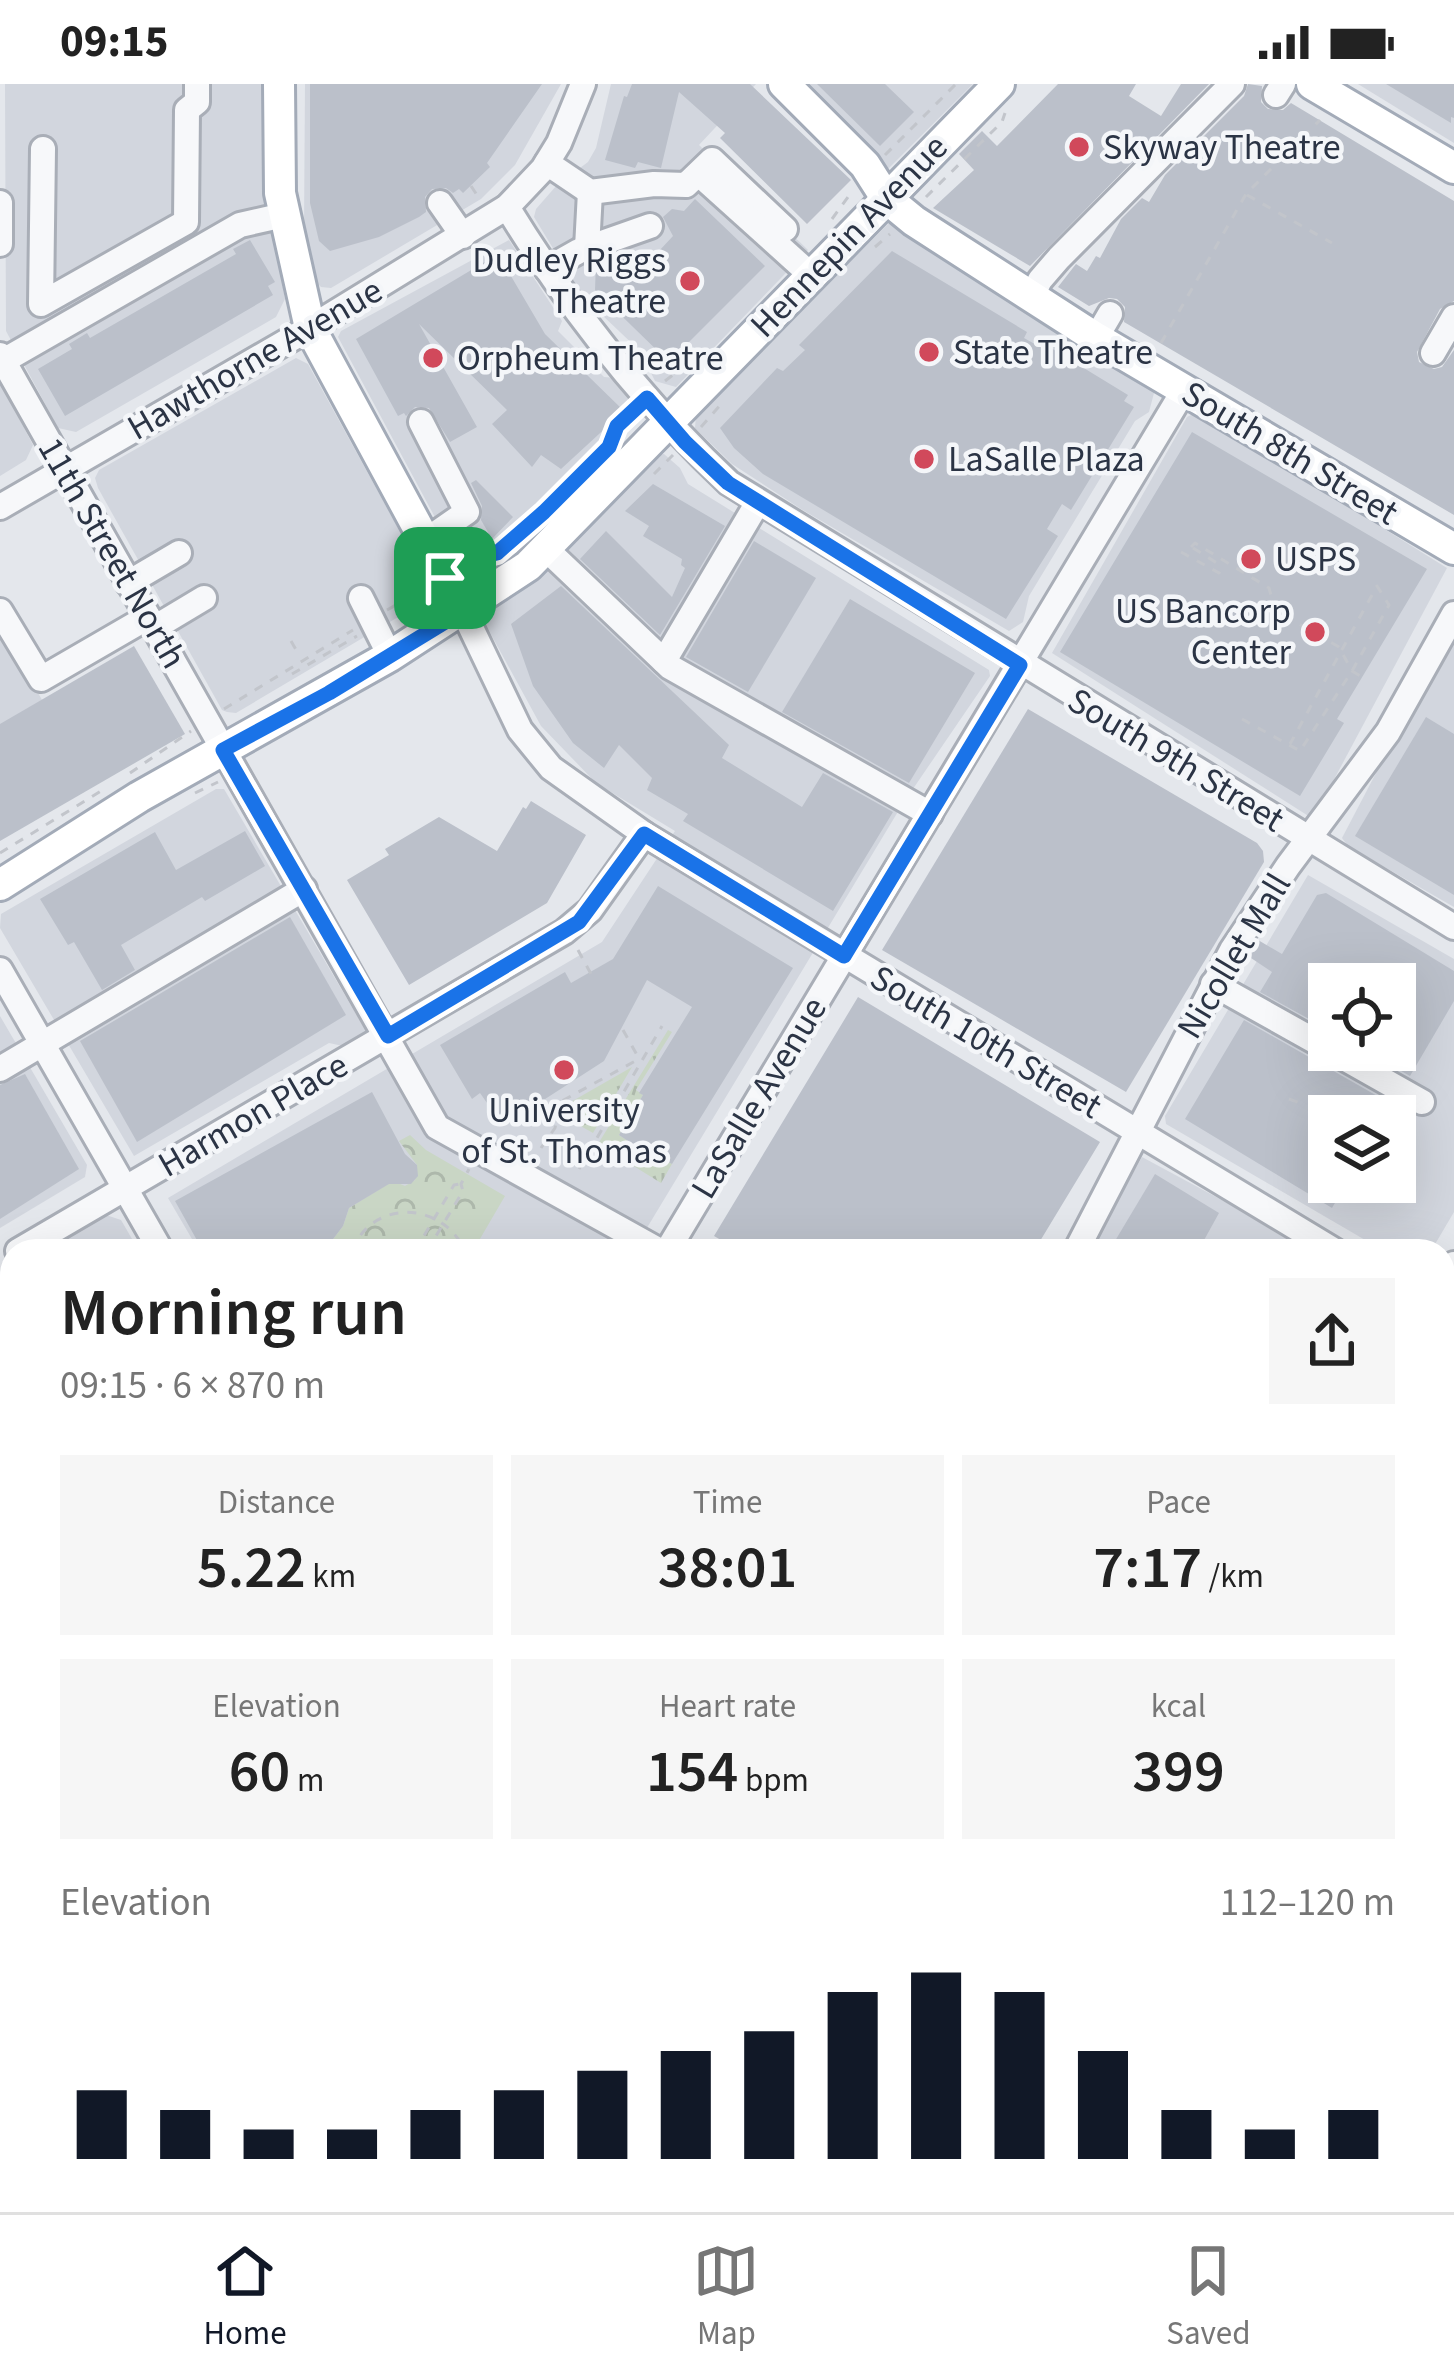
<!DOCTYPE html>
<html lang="en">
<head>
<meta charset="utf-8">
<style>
	:root { --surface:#fff; --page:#f6f6f6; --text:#222; --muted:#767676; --line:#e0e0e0; --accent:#111827 }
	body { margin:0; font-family:"Source Sans 3",sans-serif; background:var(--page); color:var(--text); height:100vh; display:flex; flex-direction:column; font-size:45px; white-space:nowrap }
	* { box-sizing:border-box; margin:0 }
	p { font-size:39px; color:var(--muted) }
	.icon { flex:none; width:66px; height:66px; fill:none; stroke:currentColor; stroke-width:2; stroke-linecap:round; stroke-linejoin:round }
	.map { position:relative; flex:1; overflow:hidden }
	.side { position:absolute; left:0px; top:1155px; width:1455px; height:975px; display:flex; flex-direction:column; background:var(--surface); border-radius:36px 36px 0 0; box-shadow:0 12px 48px #0002 }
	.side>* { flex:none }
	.controls { position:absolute; left:1308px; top:879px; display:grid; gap:24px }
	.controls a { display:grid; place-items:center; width:108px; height:108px; border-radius:0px; background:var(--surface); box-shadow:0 12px 48px #0002; font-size:60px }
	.pin { position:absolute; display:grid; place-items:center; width:102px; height:102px; color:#fff; margin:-51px; border-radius:24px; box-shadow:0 6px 18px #0006 }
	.round { display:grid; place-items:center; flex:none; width:126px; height:126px; border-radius:0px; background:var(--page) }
	.head { display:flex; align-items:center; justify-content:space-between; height:204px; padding:0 60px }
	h1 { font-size:66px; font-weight:600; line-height:90px }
	.stats { display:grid; grid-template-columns:repeat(3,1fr); gap:18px; height:204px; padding:12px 60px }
	.stats div { display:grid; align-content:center; border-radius:0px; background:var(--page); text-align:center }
	.stats b { font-size:60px; font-weight:600 }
	.stats small { font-size:33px; font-weight:400 }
	.stats p { font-size:33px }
	.chart { height:336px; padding:24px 60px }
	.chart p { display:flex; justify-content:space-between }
	.chart svg { width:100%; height:216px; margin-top:12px; stroke:var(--accent); stroke-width:6 }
	.status { display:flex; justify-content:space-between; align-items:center; height:84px; padding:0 60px; background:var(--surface); direction:ltr }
	.status svg { height:33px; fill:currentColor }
	.dock { display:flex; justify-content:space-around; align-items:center; height:168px; border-top:3px solid var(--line); background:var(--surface); font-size:33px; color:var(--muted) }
	.dock a { display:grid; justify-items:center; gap:6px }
	.dock .active { color:var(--accent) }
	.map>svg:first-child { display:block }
	.built { fill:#d2d6de; fill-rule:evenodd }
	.grass { fill:url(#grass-tufts) }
	.park { fill:url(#park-crowns) }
	.building { fill:#bbc0ca }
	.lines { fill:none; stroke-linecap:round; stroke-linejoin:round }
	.minor-casing { stroke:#a9aeb7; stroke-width:30 }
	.major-casing { stroke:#a3abb8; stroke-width:36 }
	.path { stroke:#c2c5cb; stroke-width:3; stroke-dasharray:9 9; stroke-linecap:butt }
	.minor { stroke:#f7f8fa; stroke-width:24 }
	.major { stroke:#fff; stroke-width:30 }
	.route-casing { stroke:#fff; stroke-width:24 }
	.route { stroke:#1a73e8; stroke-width:15 }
	.poi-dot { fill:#d1495b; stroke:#f4f6f9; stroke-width:4.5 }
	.labels { text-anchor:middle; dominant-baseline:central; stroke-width:9; stroke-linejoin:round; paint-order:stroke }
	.poi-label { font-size:36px; fill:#2b3445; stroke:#f4f6f9; text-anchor:start }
	.street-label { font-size:36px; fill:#2b3445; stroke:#f4f6f9 }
</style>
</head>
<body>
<div class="status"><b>09:15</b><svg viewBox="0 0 49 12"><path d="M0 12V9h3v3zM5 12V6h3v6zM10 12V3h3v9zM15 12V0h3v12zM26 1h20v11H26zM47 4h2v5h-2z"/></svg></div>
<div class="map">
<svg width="1454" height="2128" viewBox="0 0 1454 2128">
	<defs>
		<pattern id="grass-tufts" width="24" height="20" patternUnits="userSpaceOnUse" patternTransform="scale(3)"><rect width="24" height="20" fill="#c9d6c5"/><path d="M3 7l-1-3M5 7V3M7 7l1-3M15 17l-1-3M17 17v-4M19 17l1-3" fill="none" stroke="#adb8ab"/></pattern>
		<pattern id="park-crowns" width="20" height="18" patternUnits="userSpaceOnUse" patternTransform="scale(3)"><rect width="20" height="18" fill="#c9d6c5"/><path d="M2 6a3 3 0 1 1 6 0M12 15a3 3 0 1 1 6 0" fill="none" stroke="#adb8ab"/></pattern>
	</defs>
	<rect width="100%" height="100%" fill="#e4e7ec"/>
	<g class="built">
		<polygon points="5,0 268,0 271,136 285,215 276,233 76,348 58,344 6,247"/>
		<polygon points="305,0 561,0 515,81 481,115 331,204 321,203 312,194 304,144"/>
		<polygon points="611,0 756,0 699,61 808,166 676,303 655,297 640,267 582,212 534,133 536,125 557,101 588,78 596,64"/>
		<polygon points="798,0 973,0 889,84 883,85"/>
		<polygon points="1358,0 1454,0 1454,59"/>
		<polygon points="893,139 1151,303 1154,309 1149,328 1135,337 1029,512 1023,538 1009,547 801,425 732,380 695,344 696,331 888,140"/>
		<polygon points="509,156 562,237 558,247 604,293 617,294 645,330 507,464 466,493 459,489 437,437 338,253 341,247"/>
		<polygon points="296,274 308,280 431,504 427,516 236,629 227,628 222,626 98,404 95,394 99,386"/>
		<polygon points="0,298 33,361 26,376 0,392"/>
		<polygon points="1193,330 1201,331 1447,484 1315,731 1310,733 1052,569 1187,333"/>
		<polygon points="664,370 680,384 688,400 989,586 990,592 902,721 633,1167 199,1167 168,1114 602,858 675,747 596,699 541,642 482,534 482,528 557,473 658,371"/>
		<polygon points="1454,540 1454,823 1348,762 1342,754"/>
		<polygon points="0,541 42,616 0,641"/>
		<polygon points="216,705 224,705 366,947 343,962 329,959 134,1072 0,844 1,830"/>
		<path d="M1308 791 1454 875V1128L1431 1167H1384L1166 1040 1165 1032ZM1329 900H1395V966H1329ZM1329 1032H1395V1098H1329Z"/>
		<polygon points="0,932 87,1081 85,1093 0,1144"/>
		<polygon points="1142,1073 1231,1121 1306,1167 1090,1167"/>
		<polygon points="106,1131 121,1136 139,1167 44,1167"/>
		<polygon points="12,1186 12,1499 0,1494 0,1193"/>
		<polygon points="1443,1261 1454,1268 1454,1586 1443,1580"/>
		<polygon points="1443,2019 1454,2026 1454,2128 1358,2128 1360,2118 1443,2118"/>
		<polygon points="196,2118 718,2118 712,2128 196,2128"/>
	</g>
	<g class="grass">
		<polygon points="668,946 672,948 636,1006 643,1011 619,1051 628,1057 624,1065 648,1080 655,1070 672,1080 661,1099 598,1060"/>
		<polygon points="632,983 593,1049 563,1032 562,1023"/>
	</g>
	<g class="park">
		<polygon points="410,1051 426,1066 505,1112 477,1160 478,1167 324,1167 343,1142 349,1124 393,1097 405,1102 415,1096 417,1081 399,1057"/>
		<polygon points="942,2118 1250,2118 1244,2128 936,2128"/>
	</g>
	<g class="building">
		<polygon points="310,0 542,0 487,79 490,83 463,109 459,105 453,109 446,104 432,105 425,113 426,128 419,133 379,153 330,167 319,157 310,119"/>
		<polygon points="632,0 750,0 851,96 807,140 720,54 725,49 679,8 661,84 638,78 635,84 605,76 624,12 627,13"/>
		<polygon points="817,0 885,0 914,28 880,62"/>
		<polygon points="1058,0 1136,0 1129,12 1161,32 1181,0 1209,0 1030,182 933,124 974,86 959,70 982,47 997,62"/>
		<polygon points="1248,0 1262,2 1261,18 1268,25 1283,26 1291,19 1454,117 1454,217 1440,225 1417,268 1419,278 1434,285 1442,283 1454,266 1454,431 1124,238 1125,223 1117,215 1109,214 1089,222 1058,203 1076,180 1087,187 1096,172 1100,174 1121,135 1142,114 1149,118 1165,91 1244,12"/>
		<polygon points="1386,0 1454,0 1454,34 1451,33 1451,39"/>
		<polygon points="695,115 765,182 669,278 595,206 596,178 629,167 645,182 673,152 663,133 672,125 684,127"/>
		<polygon points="250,156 275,198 268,202 273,211 65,332 38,285 72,265 69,260 87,249 90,254 236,170 233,165"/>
		<polygon points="892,167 1027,248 1024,254 1049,268 1051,264 1128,311 1124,317 1134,323 1071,426 1062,420 1047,445 1058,452 1006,535 763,390 734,364 720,344 777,284 783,287 805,266 799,261"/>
		<polygon points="498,170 545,250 624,327 561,385 541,371 532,383 492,340 507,326 419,240 477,343 450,358 429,324 415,323 406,332 404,329 398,332 356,255"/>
		<polygon points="1192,348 1427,485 1337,635 1344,639 1300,712 1060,568"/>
		<polygon points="476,396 513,433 492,455 481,436 482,422 471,399"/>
		<polygon points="653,400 725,442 660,551 580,475 606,447 672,513 685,484 681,481 682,475 643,452 649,442 625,427"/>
		<polygon points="754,457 816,494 748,608 686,573"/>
		<polygon points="561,502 729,661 722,674 802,723 823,689 893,728 833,827 683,737 688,730 647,706 652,694 619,661 604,684 573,659 533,602 511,540"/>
		<polygon points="850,515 975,589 909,699 782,628"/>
		<polygon points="134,562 185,650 0,757 0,640"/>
		<polygon points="1028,625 1257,759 1263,767 1264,778 1126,1008 882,866"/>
		<polygon points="1426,633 1454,650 1454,811 1355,752"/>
		<polygon points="531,717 586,751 547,819 409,901 347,796 389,771 385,765 439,733 497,767 523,723 526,725"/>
		<polygon points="245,747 265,782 205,817 202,813 121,861 135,886 102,906 74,858 68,861 40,815 155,748 176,786"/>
		<polygon points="658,802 793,884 672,1080 655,1070 649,1080 624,1065 628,1057 619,1051 643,1011 639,1009 692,923 647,896 604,977 542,1017 546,1022 524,1035 517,1026 500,1030 492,1026 480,1009 472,1015 440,961 565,888 571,899 613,875"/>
		<polygon points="1326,809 1454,887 1454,917 1410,992 1364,966 1395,966 1395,900 1329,900 1329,946 1260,908 1272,888 1248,872 1258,856 1282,870 1317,811"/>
		<polygon points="290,833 346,931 137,1058 80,957"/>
		<polygon points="858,913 1100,1058 1034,1167 1022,1159 1017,1167 740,1167 714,1152"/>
		<polygon points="1244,936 1393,1021 1386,1032 1329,1032 1329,1098 1347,1098 1332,1124 1185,1035"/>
		<polygon points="25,990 79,1085 0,1135 0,1001"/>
		<polygon points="372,1008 405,1070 417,1081 418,1092 411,1100 389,1100 349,1124 343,1142 324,1167 203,1167 175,1117"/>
		<polygon points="1155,1090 1219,1129 1198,1167 1109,1167"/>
	</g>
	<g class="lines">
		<defs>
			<g id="minor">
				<polyline points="1276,11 1283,0"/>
				<polyline points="43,65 41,220 186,138 187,26 197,18 197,0"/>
				<polyline points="547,79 590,108 654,100 686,101 712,76 785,145"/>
				<polyline points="699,90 811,191"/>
				<polyline points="0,119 0,160"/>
				<polyline points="440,119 463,152"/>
				<path d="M507 123C569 224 643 318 729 399L1454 843"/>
				<polyline points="587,164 590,108"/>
				<polyline points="547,185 579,167 650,142"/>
				<polyline points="1031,214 1040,196 1059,174 1232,0"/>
				<polyline points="1096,254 1110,230"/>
				<polyline points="1433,269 1454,233"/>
				<polyline points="0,271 437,1043 660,1167"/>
				<polyline points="3,277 240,141 284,131"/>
				<polyline points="421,338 467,428 425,457"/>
				<polyline points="0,423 310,244 507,123 543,85 559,59 583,0"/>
				<polyline points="545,464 670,583 930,730"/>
				<polyline points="128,499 179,469"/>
				<polyline points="361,514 390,572"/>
				<polyline points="0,527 41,595 148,533"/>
				<polyline points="463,527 520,646 551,684 644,750 1335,1167"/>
				<polyline points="154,544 204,514"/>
				<polyline points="664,577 758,418"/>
				<polyline points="0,886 161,1167"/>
				<polyline points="1213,900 1329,965"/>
				<polyline points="1330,966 1422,1018"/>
				<polyline points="0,985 304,805"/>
				<polyline points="18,1167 564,848 590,826 644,750"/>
				<polyline points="667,1167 1184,306"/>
				<polyline points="1076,1167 1232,866 1288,782 1388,648 1454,530"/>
				<polyline points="1443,1198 1454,1180"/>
				<polyline points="1443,1233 1454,1239"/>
				<polyline points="1443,1308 1454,1307"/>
				<polyline points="0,1518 12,1540"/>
				<polyline points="1443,1627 1454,1634"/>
				<polyline points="1443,1858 1454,1839"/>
				<polyline points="1443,2002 1454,2009"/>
				<polyline points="19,2128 19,2118"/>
				<polyline points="175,2128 175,2118"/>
				<polyline points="485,2128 486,2118"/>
				<polyline points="883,2128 888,2118"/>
				<polyline points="904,2128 909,2118"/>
				<polyline points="1279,2128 1286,2118"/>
				<polyline points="1336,2128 1342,2118"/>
			</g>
			<g id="major">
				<polyline points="279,0 280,109 310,244 463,527"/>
				<polyline points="784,0 865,81 886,114 914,137 1096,254 1454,465"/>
				<polyline points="1312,0 1454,84"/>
				<polyline points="0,801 139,713 390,572 528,482 999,0"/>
			</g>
		</defs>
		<use href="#minor" class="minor-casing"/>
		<use href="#major" class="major-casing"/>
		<g class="path">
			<polyline points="885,71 956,0"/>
			<polyline points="471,102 477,111"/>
			<polyline points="1247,111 1332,159"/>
			<polyline points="926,113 1002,38 1005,29"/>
			<polyline points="832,135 851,109"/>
			<polyline points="875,163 890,150"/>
			<polyline points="1161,259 1246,110 1320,36"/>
			<polyline points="665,297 695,274"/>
			<polyline points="701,343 722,319"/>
			<polyline points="608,365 618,342 632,329"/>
			<polyline points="654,390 673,371"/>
			<polyline points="1191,463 1195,459 1269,504 1275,526 1339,563 1352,587 1362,593"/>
			<polyline points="1193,464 1220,481"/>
			<polyline points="1181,468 1219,489 1223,483"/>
			<polyline points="466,481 497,469 584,388"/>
			<polyline points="387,526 426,504"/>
			<polyline points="291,557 299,571"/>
			<polyline points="292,590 357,552"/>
			<polyline points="224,625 353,546"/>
			<polyline points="1242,635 1300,667 1352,587 1389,521 1377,502 1290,660"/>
			<polyline points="130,689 191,647"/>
			<polyline points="195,709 218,698"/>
			<polyline points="0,769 106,704"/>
			<polyline points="578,866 591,890"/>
			<polyline points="623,946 637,971"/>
			<polyline points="1289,1015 1300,1019"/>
			<polyline points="541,1064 555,1044 560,1018 639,975"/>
			<polyline points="579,1085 662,942"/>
			<path d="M352 1167C372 1114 443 1117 465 1167"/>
			<polyline points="415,1167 454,1101 460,1100"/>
			<polyline points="427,1167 463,1107 461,1100 469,1085"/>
			<polyline points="0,1796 12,1816"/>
			<polyline points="0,1921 8,1921 12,1926"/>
			<polyline points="1443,2037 1454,2043"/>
			<polyline points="1443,2042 1454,2051"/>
			<polyline points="934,2118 948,2128"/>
			<polyline points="1024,2118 1041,2128"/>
			<polyline points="1208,2118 1209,2128"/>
			<polyline points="388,2128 393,2118"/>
			<polyline points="1024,2128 1028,2118"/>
			<polyline points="1075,2128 1075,2118"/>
			<polyline points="1183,2128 1194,2118"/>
		</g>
		<use href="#minor" class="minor"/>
		<use href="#major" class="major"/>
	</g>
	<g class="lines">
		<defs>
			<polygon id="route" points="647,314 685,358 728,399 1020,581 844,872 644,750 579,838 388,952 223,666 329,609 463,527 445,494 480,473 497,469 544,428 609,363 617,342"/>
		</defs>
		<use href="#route" class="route-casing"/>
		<use href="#route" class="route"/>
	</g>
	<g class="poi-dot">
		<circle cx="1079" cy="63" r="12"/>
		<circle cx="690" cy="197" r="12"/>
		<circle cx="929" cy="268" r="12"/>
		<circle cx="433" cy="274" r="12"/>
		<circle cx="924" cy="375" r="12"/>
		<circle cx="1251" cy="475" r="12"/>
		<circle cx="1315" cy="548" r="12"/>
		<circle cx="564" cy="986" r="12"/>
	</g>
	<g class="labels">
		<g class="poi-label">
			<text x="1103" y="63">Skyway Theatre</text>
			<text x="666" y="176" text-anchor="end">Dudley Riggs<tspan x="666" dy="41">Theatre</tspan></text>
			<text x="953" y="268">State Theatre</text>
			<text x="457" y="274">Orpheum Theatre</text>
			<text x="948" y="375">LaSalle Plaza</text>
			<text x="1275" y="475">USPS</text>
			<text x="1291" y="527" text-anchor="end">US Bancorp<tspan x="1291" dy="41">Center</tspan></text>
			<text x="564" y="1026" text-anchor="middle">University<tspan x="564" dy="41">of St. Thomas</tspan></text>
		</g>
		<g class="street-label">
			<text transform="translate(849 152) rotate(-46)">Hennepin Avenue</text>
			<text transform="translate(255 275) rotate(-30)">Hawthorne Avenue</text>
			<text transform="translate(1290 369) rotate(31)">South 8th Street</text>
			<text transform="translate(112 469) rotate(60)">11th Street North</text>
			<text transform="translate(1176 676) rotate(31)">South 9th Street</text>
			<text transform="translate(1234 872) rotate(-59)">Nicollet Mall</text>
			<text transform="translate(986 958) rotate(31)">South 10th Street</text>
			<text transform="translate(759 1014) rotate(-59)">LaSalle Avenue</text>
			<text transform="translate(253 1031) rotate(-30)">Harmon Place</text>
		</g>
	</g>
</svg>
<div class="controls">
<a><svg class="icon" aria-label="locate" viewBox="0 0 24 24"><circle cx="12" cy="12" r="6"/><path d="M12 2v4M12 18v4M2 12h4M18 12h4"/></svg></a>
<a><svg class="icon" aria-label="layers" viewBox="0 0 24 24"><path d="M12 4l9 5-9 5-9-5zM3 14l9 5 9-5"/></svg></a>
</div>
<div class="pin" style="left:445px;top:494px;background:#1e9e55"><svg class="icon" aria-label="arrive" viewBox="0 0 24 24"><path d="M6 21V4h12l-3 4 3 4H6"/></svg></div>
<section class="side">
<div class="head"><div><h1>Morning run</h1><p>09:15 · 6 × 870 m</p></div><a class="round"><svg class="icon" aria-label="share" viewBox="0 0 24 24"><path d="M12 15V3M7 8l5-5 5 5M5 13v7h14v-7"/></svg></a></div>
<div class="stats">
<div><p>Distance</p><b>5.22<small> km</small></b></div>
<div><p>Time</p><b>38:01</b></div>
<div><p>Pace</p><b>7:17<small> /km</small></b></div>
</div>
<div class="stats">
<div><p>Elevation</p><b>60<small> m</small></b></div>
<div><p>Heart rate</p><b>154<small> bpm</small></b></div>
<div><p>kcal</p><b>399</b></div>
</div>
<div class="chart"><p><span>Elevation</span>112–120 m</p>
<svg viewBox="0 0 160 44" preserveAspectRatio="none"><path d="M5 44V30M15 44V34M25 44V38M35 44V38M45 44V34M55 44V30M65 44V26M75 44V22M85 44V18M95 44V10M105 44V6M115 44V10M125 44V22M135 44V34M145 44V38M155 44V34"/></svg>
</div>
</section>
</div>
<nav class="dock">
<a class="active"><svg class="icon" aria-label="home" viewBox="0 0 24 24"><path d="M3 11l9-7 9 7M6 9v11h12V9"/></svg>Home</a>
<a><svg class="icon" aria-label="map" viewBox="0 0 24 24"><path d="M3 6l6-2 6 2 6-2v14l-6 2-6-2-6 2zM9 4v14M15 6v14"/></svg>Map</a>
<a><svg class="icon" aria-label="saved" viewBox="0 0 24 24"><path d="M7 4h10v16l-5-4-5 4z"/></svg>Saved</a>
</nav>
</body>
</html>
